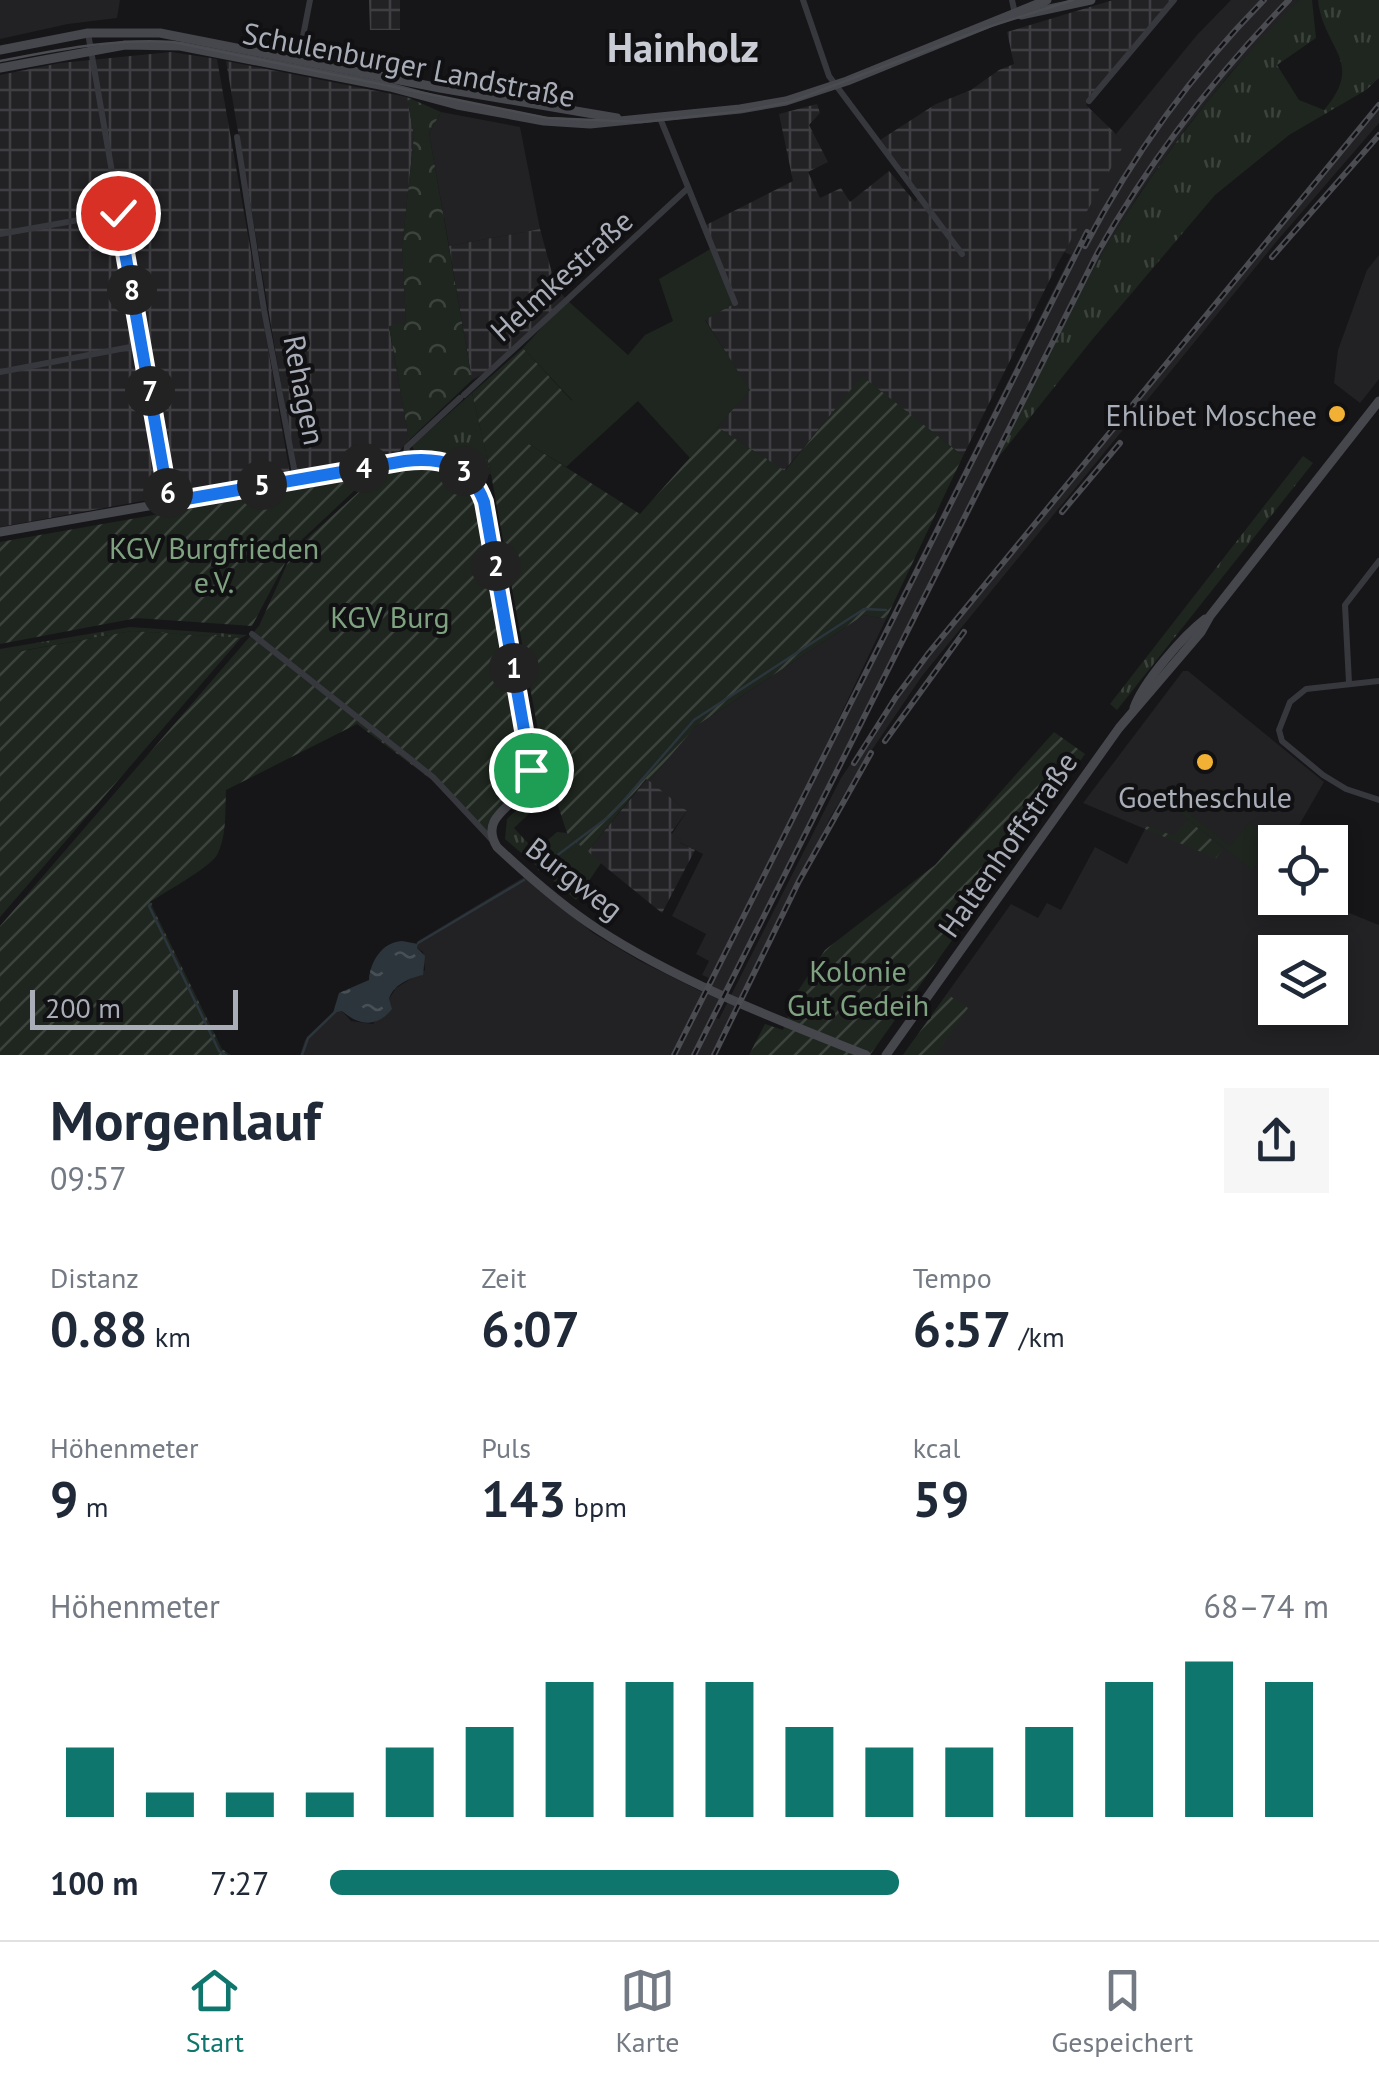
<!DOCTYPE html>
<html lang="de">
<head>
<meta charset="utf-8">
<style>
	:root { --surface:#fff; --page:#f6f6f7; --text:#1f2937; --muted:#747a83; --line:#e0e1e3; --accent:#0f766e }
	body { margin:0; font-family:"PT Sans",sans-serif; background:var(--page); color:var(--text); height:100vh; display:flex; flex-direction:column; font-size:38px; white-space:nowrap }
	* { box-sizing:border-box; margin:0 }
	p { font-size:32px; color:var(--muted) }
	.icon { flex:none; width:55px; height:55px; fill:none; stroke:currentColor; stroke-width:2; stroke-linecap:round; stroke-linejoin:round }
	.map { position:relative; height:1055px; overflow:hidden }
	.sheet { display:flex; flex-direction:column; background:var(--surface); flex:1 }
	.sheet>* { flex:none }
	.buttons { position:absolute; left:1258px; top:825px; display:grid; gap:20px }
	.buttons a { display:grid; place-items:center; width:90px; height:90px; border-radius:0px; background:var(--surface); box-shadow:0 5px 15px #0003; font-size:50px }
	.scale { position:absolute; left:30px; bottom:25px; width:208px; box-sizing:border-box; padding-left:10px; border:5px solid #a8adb8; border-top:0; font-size:28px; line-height:35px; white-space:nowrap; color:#a8adb8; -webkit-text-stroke:8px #111113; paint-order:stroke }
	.pin { position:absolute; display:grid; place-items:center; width:85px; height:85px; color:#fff; margin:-42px; border:5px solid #fff; border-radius:50%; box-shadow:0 2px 10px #0007 }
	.km { position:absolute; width:50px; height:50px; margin:-25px; border-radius:50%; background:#222; color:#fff; font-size:28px; line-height:50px; text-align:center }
	.round { display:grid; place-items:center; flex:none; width:105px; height:105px; border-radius:0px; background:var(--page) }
	.summary { display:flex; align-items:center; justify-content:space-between; height:170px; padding:0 50px }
	h1 { font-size:55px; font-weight:600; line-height:75px }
	.figures { display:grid; grid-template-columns:repeat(3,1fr); gap:15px; height:170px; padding:10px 50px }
	.figures div { display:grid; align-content:center }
	.figures b { font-size:50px; font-weight:600 }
	.figures small { font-size:28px; font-weight:400 }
	.figures p { font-size:28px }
	.chart { height:280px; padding:20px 50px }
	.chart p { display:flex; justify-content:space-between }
	.chart svg { width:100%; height:180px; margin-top:10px; stroke:var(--accent); stroke-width:6 }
	ul { padding:0 50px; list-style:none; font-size:32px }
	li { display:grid; grid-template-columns:160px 120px 1fr; align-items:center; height:75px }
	li i { height:25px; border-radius:12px; background:var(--accent) }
	.tabs { display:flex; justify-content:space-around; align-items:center; height:140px; border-top:2px solid var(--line); background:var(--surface); font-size:28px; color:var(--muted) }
	.tabs a { display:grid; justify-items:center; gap:5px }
	.tabs .current { color:var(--accent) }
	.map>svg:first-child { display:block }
	.built { fill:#222225; fill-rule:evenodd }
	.industrial { fill:url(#industrial-grid) }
	.grass { fill:url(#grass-tufts) }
	.forest { fill:url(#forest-crowns) }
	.garden { fill:url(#garden-furrows) }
	.pitch { fill:#1e261f }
	.water { fill:url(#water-ripples) }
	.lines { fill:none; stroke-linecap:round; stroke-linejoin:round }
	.stream { stroke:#2c353c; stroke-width:2.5 }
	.street { stroke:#37383d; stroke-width:6 }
	.secondary { stroke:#45474d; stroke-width:9 }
	.tram { stroke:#4a4c52; stroke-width:2.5 }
	.rail-casing { stroke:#4a4c52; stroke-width:6 }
	.rail { stroke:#111113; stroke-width:2.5; stroke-dasharray:8; stroke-linecap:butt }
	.route-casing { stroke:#fff; stroke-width:20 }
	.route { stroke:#1a73e8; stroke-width:12 }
	.poi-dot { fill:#f2b134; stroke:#111113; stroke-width:4 }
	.labels { text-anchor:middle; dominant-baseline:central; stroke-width:8; stroke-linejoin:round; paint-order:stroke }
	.street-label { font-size:30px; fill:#a8adb8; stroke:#111113 }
	.poi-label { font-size:30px; fill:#a8adb8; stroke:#111113; text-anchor:end }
	.park-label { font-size:30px; fill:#7fa381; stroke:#111113 }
	.district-label { font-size:40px; font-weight:bold; fill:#c9ccd4; stroke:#111113 }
</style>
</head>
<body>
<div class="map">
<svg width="1379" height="1055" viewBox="0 0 1379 1055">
	<defs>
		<pattern id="industrial-grid" width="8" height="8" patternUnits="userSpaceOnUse" patternTransform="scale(2.5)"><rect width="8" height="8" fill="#222225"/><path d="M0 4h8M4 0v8" fill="none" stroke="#3f3f43"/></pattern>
		<pattern id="grass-tufts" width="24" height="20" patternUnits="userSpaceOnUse" patternTransform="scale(2.5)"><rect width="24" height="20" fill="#1e261f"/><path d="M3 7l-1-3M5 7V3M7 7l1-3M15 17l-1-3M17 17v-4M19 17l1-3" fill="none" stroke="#3c433d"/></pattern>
		<pattern id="forest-crowns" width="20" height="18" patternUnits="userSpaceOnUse" patternTransform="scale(2.5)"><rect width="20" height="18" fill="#1e261f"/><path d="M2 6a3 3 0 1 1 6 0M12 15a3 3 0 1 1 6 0" fill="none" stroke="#3c433d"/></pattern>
		<pattern id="garden-furrows" width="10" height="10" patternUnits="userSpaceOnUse" patternTransform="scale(2.5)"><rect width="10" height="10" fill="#1e261f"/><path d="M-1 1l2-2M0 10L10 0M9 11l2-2" fill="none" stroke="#3c433d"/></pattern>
		<pattern id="water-ripples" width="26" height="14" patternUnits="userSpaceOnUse" patternTransform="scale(2.5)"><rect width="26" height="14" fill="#2c353c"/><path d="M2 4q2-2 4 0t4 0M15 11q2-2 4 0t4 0" fill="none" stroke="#485056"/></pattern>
	</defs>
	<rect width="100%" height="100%" fill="#161618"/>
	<g class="built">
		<polygon points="0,0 120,0 117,18 68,24 0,39"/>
		<polygon points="1231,0 1299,0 1231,72 1186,128 1139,194 1096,264 716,1018 719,1019 841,778 928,650 1379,102 1379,123 1277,241 922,676 857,772 830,818 713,1055 300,1055 305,1040 333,1013 342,1011 351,1021 373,1024 396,988 425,970 423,952 417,948 418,941 524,877 593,933 640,961 702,992 709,978 702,975 709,961 696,954 706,934 672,916 703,854 679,842 681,839 672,834 687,811 649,781 696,726 864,615 886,619 831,735 1071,255 1064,252 1124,143 1116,134 1197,35"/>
		<polygon points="441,112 520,127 540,229 449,246 429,133"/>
		<polygon points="1379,255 1379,379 1360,403 1334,383 1338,350 1367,270"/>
		<path d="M1183 671H1188L1324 782 1290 841 1275 842V855L1265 878 1275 882V898H1312L1379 925V1055H903L1011 904 1038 918 1047 903 1061 910 1095 847 1127 864 1145 829 1083 803ZM1275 952H1330V1008H1275Z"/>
	</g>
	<g class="industrial">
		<polygon points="369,0 400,0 400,30 370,30"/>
		<polygon points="1113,0 1171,0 1086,105 1125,143 1057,265 963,456 862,377 784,471 717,427 749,390 705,319 735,303 704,226 793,181 779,114 817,104 820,113 809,125 828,162 808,172 820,198 841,188 850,202 889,171 915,202 919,197 877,142 936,104 971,90 999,70 1014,64 1007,32"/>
		<polygon points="171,52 217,59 290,474 0,527 0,75 60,63"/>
		<polygon points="226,61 407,97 414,136 402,247 406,323 389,327 409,440 396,455 296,472"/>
		<polygon points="540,229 556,288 567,300 492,369 472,380 449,246"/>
		<polygon points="647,779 687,811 671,833 681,839 680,843 695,850 662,913 587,852"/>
	</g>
	<g class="grass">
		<path d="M1299 0H1312L1316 38 1277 65 1299 100 1324 110C1366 61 1323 49 1318 0H1379V78L1366 90 1289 135 1215 195 1091 341 997 459C1029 393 1060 324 1098 261 1154 166 1220 78 1299 0Z"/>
		<path d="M472 393 491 474 477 477C458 459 442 453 416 454L412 446Z"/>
		<polygon points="1303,456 1313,463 1117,710 1110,704"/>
		<polygon points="130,627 247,635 241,638 132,631 20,651 0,673 0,649"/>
		<polygon points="538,784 547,804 544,807 540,803 514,828 535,851 557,832 567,833 601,863 576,900 505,839 507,819 536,791"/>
	</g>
	<polygon class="forest" points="407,97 441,112 429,133 472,380 409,440 389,326 406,323 402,247 414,136"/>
	<g class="garden">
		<polygon points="523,348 572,401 529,444 640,514 717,427 785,471 862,376 963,456 886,619 864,615 696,726 649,781 646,779 587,852 567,833 544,763 491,474 472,393"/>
		<path d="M405 461 453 464 479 487 509 639 530 779 497 815 493 840 432 780 357 724 226 790C225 811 227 836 217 855 209 868 165 892 150 902L222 1049 231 1055H0V926L259 626 288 562 300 545 363 488V478L383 465Z"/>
		<polygon points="354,480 356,489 293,548 252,626 137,618 0,644 0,542"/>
		<polygon points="132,631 241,638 0,917 0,655"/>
		<polygon points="1054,732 1085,754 870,1055 749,1055 765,1024 783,1030 796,994 825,950 935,865"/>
		<polygon points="1188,820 1223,849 1216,858 1145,829 1146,826 1174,836"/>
		<polygon points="947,994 968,1008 936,1055 903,1055"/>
	</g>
	<g class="pitch">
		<polygon points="712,248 735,303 705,320 750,390 690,458 638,401 566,467 529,444 572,400 523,348 567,300 628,355 645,335 673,321 659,279"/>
		<polygon points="1165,794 1230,846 1249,823 1274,842 1252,870 1162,798"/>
	</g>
	<path class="water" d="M402 941 418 944 417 948 425 956 423 975C409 978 393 985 389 999L392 1009C377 1028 359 1026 342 1011L333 1013 339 993 369 980C370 962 382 942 402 941Z"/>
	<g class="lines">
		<g class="stream">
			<polyline points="539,869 611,815 694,720 864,609 886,610"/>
			<polyline points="151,904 149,906 219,1051 226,1055"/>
			<polyline points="418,943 524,880"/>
			<polyline points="302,1055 308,1038 336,1011"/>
		</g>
		<g class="street">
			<polyline points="803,0 829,76 962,254"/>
			<polyline points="1012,0 1015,14"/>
			<polyline points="88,33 169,502"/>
			<polyline points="298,62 310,0"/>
			<polyline points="1089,101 1174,0"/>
			<polyline points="660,118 735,303"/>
			<polyline points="237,137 264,310 296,479"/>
			<polyline points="0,234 118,213"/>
			<polyline points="0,372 141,345"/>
			<polyline points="464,395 687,189"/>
			<polyline points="405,461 407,447 460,398"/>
			<polyline points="252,634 433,777 492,840"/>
			<polyline points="1379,681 1306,689 1290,702 1279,730 1282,741 1323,775 1346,789 1379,800"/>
			<polyline points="1349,683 1345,605 1379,561"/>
		</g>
		<g class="secondary">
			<polyline points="1021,15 1091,0"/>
			<polyline points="0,50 88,33 160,33 440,88 617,118"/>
			<polyline points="0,68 125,45 180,46 390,87 457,105 544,121 590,124 740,109 786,101 847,81 1047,0"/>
			<path d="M0 532 405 461C442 457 469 464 484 501L530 753C530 762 532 770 530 779 521 805 477 814 497 847 528 876 563 907 599 930 681 983 776 1019 866 1055"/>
			<path d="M1134 708C1143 682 1183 636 1205 619"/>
			<polyline points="886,1055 1119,728 1201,632 1210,616 1379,401"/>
		</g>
		<path class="tram" d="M0 61C58 50 114 38 173 42L547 118 641 122 743 111 790 102 991 26 1073 0"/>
		<defs>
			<g id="rail">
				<path d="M1085 246C1133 155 1192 73 1264 0"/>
				<polyline points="1272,257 1379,135"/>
				<polyline points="1062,512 1120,443"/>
				<polyline points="885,741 964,632"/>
				<polyline points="854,763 896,697 928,654 1379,105"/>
				<polyline points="674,1055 1087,232"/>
				<path d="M694 1055 1098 252C1150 160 1215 76 1289 0"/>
				<polyline points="714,1055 799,881 871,753"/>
			</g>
		</defs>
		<use href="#rail" class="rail-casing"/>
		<use href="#rail" class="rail"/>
	</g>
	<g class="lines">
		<defs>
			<path id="route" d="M118 213 169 502 405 461C442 457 470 464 484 502L531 770"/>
		</defs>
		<use href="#route" class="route-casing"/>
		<use href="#route" class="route"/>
	</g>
	<g class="poi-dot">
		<circle cx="1337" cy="414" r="10"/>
		<circle cx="1205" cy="762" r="10"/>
	</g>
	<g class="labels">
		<g class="street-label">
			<text transform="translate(409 64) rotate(11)">Schulenburger Landstraße</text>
			<text transform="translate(561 275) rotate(-42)">Helmkestraße</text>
			<text transform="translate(305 390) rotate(79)">Rehagen</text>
			<text transform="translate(1007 844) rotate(-55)">Haltenhoffstraße</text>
			<text transform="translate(575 878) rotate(38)">Burgweg</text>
		</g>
		<g class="poi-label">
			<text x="1317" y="414">Ehlibet Moschee</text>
			<text x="1205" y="796" text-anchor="middle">Goetheschule</text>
		</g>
		<g class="park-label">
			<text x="214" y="547">KGV Burgfrieden<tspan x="214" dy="34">e.V.</tspan></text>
			<text x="390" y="616">KGV Burg</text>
			<text x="858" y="970">Kolonie<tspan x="858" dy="34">Gut Gedeih</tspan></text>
		</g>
		<g class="district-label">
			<text x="683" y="47">Hainholz</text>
		</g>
	</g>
</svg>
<div class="buttons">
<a><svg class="icon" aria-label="locate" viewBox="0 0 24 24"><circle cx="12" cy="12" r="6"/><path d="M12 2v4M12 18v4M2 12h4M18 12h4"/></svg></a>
<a><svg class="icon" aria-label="layers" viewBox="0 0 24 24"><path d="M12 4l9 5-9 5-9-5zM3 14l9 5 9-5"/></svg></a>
</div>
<div class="scale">200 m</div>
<div class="pin" style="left:531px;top:770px;background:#1e9e55"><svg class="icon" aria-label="arrive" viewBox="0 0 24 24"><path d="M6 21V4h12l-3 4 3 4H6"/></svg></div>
<div class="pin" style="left:118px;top:213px;background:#d93025"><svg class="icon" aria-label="check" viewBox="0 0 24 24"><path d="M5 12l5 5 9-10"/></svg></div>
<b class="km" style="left:514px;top:668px">1</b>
<b class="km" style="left:496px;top:566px">2</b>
<b class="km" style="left:464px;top:471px">3</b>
<b class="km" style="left:364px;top:468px">4</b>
<b class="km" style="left:262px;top:485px">5</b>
<b class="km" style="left:168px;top:493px">6</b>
<b class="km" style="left:150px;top:391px">7</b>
<b class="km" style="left:132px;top:290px">8</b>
</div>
<section class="sheet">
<div class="summary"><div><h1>Morgenlauf</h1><p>09:57</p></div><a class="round"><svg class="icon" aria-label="share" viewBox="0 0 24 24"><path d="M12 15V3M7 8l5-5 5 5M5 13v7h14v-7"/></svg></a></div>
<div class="figures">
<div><p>Distanz</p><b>0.88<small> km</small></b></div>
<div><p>Zeit</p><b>6:07</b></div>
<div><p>Tempo</p><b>6:57<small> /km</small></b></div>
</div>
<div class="figures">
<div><p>Höhenmeter</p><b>9<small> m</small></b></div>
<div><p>Puls</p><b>143<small> bpm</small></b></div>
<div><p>kcal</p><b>59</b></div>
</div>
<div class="chart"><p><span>Höhenmeter</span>68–74 m</p>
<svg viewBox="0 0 160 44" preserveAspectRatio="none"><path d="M5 44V27M15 44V38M25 44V38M35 44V38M45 44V27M55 44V22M65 44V11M75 44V11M85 44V11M95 44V22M105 44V27M115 44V27M125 44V22M135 44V11M145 44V6M155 44V11"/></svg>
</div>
<ul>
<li><b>100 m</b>7:27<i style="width:57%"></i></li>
</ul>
</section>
<nav class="tabs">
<a class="current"><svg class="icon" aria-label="home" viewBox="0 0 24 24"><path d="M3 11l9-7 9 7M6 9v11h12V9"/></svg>Start</a>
<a><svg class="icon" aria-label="map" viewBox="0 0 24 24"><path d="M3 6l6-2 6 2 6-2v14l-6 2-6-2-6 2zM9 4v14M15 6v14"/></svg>Karte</a>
<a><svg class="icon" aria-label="saved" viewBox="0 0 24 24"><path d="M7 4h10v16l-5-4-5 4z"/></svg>Gespeichert</a>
</nav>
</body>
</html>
